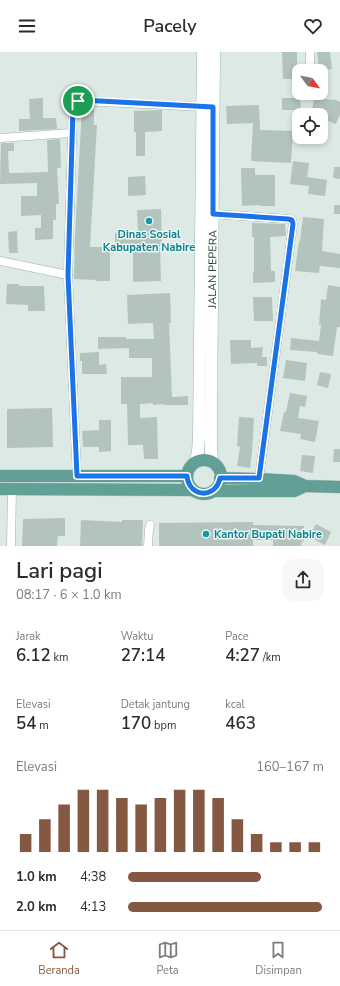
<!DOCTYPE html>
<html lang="id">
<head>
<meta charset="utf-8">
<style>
	:root { --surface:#fff; --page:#f7f7f7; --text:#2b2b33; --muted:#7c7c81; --line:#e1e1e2; --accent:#845841 }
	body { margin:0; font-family:"Nunito Sans",sans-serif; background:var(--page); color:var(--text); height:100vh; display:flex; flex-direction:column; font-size:15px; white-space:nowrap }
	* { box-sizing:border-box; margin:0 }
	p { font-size:13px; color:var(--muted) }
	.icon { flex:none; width:22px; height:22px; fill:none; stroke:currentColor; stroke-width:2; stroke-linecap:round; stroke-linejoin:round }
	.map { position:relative; height:494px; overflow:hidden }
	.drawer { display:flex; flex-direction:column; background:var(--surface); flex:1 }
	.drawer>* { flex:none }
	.needle { width:26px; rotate:122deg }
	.fabs { position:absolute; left:292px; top:12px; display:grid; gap:8px }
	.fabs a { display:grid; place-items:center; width:36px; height:36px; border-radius:8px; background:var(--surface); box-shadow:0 2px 6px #0003; font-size:20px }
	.pin { position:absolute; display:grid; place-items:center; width:34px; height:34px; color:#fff; margin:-17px; border:2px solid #fff; border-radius:50%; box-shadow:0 1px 4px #0007 }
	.round { display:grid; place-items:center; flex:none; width:42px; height:42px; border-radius:12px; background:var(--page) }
	.summary { display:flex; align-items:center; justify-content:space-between; height:68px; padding:0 16px }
	h1 { font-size:22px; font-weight:600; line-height:30px }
	.stats { display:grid; grid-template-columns:repeat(3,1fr); gap:6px; height:68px; padding:4px 16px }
	.stats div { display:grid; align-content:center }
	.stats b { font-size:17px; font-weight:600 }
	.stats small { font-size:11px; font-weight:400 }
	.stats p { font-size:11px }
	.chart { height:112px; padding:8px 16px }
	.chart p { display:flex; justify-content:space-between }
	.chart svg { width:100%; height:72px; margin-top:4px; stroke:var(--accent); stroke-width:6 }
	ul { padding:0 16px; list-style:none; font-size:13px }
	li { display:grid; grid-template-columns:64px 48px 1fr; align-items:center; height:30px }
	li i { height:10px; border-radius:5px; background:var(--accent) }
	header { display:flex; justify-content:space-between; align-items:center; height:52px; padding:0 16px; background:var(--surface); font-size:18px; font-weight:600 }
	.tabs { display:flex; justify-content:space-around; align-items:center; height:56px; border-top:1px solid var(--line); background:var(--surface); font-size:11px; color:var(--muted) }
	.tabs a { display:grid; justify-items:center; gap:2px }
	.tabs .current { color:var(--accent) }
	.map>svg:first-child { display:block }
	.building { fill:#b3c4bf }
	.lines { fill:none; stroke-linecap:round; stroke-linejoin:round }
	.minor-casing { stroke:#a0b0ad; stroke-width:9 }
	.secondary-casing { stroke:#9cb5af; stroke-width:13 }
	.primary-casing { stroke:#bcc3c2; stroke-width:13 }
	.minor { stroke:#fff; stroke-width:8 }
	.secondary { stroke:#fff; stroke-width:12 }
	.primary { stroke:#619f97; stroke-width:12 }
	.route-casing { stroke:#fff; stroke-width:8 }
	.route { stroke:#1a73e8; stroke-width:5 }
	.culture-dot { fill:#0f9aa8; stroke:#edf6f3; stroke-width:1.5 }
	.labels { text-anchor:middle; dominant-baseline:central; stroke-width:3; stroke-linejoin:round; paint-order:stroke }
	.culture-label { font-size:11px; font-weight:bold; fill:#0d838f; stroke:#edf6f3 }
	.street-label { font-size:11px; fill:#1f3835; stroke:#edf6f3 }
</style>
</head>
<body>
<header><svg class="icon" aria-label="menu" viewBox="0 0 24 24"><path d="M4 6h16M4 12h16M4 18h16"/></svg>Pacely<svg class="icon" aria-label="heart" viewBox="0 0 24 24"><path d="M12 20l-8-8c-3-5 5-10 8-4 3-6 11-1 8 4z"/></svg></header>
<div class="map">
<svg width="340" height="494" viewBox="0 0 340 494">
	<rect width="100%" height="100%" fill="#dde9e5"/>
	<g class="building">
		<polygon points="282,0 297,0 297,27 283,27"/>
		<polygon points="317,0 330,0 332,17 319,19"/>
		<polygon points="43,46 43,66 56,66 57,77 19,79 19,67 30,67 29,47"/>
		<polygon points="282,46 300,46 301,58 282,58"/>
		<polygon points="314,46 333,48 334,47 340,50 340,62 336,72 326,68 329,62 312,59"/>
		<polygon points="259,53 260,78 293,79 291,111 251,109 253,71 227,72 226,54"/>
		<polygon points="82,55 94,55 94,73 97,73 90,195 110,195 110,229 96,229 96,228 74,227 75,183"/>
		<polygon points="162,58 162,79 145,80 145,104 136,104 136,80 134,80 134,59"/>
		<polygon points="60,87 61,116 57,116 59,152 56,152 56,168 53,168 53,187 35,188 35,176 41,176 41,163 21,164 21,144 37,144 37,131 0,132 1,91 14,91 14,99 8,99 9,121 48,120 47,88"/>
		<polygon points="293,109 309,111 307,125 327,128 325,144 308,142 309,134 290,132"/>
		<polygon points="334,115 340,115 340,127 333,126"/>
		<polygon points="241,116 255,116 255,123 275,123 275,154 260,154 260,153 242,154"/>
		<polygon points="145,124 146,143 128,144 128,125"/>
		<rect x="334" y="153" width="6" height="9"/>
		<polygon points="161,157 162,192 160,192 161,229 133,230 133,193 115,193 115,181 138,180 137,158"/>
		<polygon points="303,165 324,167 322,199 340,202 340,216 320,214 319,221 295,219 299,189 300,189"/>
		<polygon points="252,171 285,172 286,184 270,185 271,219 275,219 275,230 253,231 253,220 254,220 254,185 252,185"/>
		<polygon points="17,179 18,201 9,201 8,180"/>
		<polygon points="7,232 19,232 19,234 44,234 45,259 28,259 28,253 6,252"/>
		<polygon points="328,233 340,235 340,275 337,275 333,304 317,302 317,300 290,298 291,286 319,289 321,273 319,273 321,247 326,248"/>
		<polygon points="170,241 171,271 169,271 172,345 188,344 188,353 163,353 163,352 153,353 153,351 140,352 140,366 157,365 158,407 144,407 143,393 128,393 127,352 121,352 121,325 152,325 152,306 129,306 129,296 98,297 98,285 126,285 126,287 154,287 153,271 128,272 127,243"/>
		<polygon points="253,245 272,245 273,269 254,269"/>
		<polygon points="230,288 251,288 251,296 263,295 262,305 267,305 267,314 257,314 257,311 231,312"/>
		<polygon points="99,300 99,313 106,312 107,322 82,322 82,309 80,309 80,301"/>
		<polygon points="286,308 307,311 305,329 283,326"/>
		<polygon points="320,320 331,322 328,336 317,333"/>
		<polygon points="290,341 307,344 305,355 300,354 298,366 319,369 315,390 300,387 301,382 280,379 284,360 286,360"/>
		<polygon points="52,356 53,395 7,396 7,357"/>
		<polygon points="239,365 254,366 252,400 250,416 237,414 240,395 237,394"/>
		<polygon points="99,368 111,368 111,399 99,400 99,395 83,395 82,379 99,378"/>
		<polygon points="334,397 340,397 340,410 333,410"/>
		<polygon points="302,403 315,404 313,421 300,419"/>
		<polygon points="65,466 65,484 58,484 57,494 22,494 23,467"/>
		<polygon points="81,468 122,470 122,468 143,468 142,494 80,494"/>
		<polygon points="253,470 253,473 304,474 304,489 302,489 301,494 273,494 273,488 253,488 253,494 159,494 159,471"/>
		<polygon points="316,472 331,480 325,493 309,485"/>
	</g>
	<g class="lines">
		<defs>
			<g id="minor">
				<polyline points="310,19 310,0"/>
				<polyline points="0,86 72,81"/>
				<polyline points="213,162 288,167 292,168 293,172 259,427"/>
				<polyline points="0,209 68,223"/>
				<polyline points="77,424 68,223 73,55 77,49 81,49 206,55"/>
				<polyline points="11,494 12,437"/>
				<polyline points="148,494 149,477 150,473"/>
			</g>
			<g id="secondary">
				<polyline points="196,410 198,399 199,386 203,0"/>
				<path id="s1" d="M213 411 211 399V370L214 0"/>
			</g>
			<g id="primary">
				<circle cx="204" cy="425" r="17"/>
				<polyline points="0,424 187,424"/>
				<polyline points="220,426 259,427 294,429 305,434 340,435"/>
				<polyline points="0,437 193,438"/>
				<polyline points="213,439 294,439 305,434"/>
			</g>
		</defs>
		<use href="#minor" class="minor-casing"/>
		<use href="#secondary" class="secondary-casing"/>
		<use href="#primary" class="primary-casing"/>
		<use href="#minor" class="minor"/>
		<use href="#secondary" class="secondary"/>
		<use href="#primary" class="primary"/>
	</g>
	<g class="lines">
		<defs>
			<path id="route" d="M81 48 213 55V162L288 167 292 168 293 172 259 426H220C216 447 189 446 187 424H77L68 223 73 57C73 52 76 49 81 48Z"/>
		</defs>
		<use href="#route" class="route-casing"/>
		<use href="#route" class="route"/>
	</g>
	<g class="culture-dot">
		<circle cx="149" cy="169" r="4"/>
		<circle cx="206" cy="482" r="4"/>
	</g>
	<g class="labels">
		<g class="culture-label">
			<text x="149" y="182">Dinas Sosial<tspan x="149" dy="13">Kabupaten Nabire</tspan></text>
			<text x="214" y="482" text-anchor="start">Kantor Bupati Nabire</text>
		</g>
		<g class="street-label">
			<text stroke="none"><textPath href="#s1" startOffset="194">JALAN PEPERA</textPath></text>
		</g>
	</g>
</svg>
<div class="fabs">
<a><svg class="needle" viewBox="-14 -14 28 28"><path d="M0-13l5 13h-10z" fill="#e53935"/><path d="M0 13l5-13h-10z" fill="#7c7c81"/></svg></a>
<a><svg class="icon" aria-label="locate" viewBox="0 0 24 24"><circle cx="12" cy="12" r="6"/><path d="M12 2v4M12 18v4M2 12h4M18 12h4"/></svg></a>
</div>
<div class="pin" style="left:78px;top:49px;background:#1e9e55"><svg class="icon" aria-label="arrive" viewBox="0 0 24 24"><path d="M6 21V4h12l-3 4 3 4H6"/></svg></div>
</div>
<section class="drawer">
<div class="summary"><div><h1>Lari pagi</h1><p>08:17 · 6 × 1.0 km</p></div><a class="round"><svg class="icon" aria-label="share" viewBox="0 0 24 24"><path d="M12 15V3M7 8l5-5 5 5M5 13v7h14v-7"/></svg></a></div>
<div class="stats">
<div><p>Jarak</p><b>6.12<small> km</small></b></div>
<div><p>Waktu</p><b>27:14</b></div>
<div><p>Pace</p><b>4:27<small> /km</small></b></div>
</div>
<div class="stats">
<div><p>Elevasi</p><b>54<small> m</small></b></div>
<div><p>Detak jantung</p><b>170<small> bpm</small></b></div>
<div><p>kcal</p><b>463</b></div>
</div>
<div class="chart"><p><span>Elevasi</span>160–167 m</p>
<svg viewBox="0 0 160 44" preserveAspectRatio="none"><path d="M5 44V33M15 44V24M25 44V15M35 44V6M45 44V6M55 44V11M65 44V15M75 44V11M85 44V6M95 44V6M105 44V11M115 44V24M125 44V33M135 44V38M145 44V38M155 44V38"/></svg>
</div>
<ul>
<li><b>1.0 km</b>4:38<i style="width:68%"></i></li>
<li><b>2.0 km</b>4:13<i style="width:99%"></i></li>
</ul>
</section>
<nav class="tabs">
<a class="current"><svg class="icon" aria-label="home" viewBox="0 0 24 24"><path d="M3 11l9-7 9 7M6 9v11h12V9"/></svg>Beranda</a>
<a><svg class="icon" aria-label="map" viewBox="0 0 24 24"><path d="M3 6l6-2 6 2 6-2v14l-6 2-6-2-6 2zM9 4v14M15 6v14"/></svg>Peta</a>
<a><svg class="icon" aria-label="saved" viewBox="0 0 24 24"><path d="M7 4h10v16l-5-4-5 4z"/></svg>Disimpan</a>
</nav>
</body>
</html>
